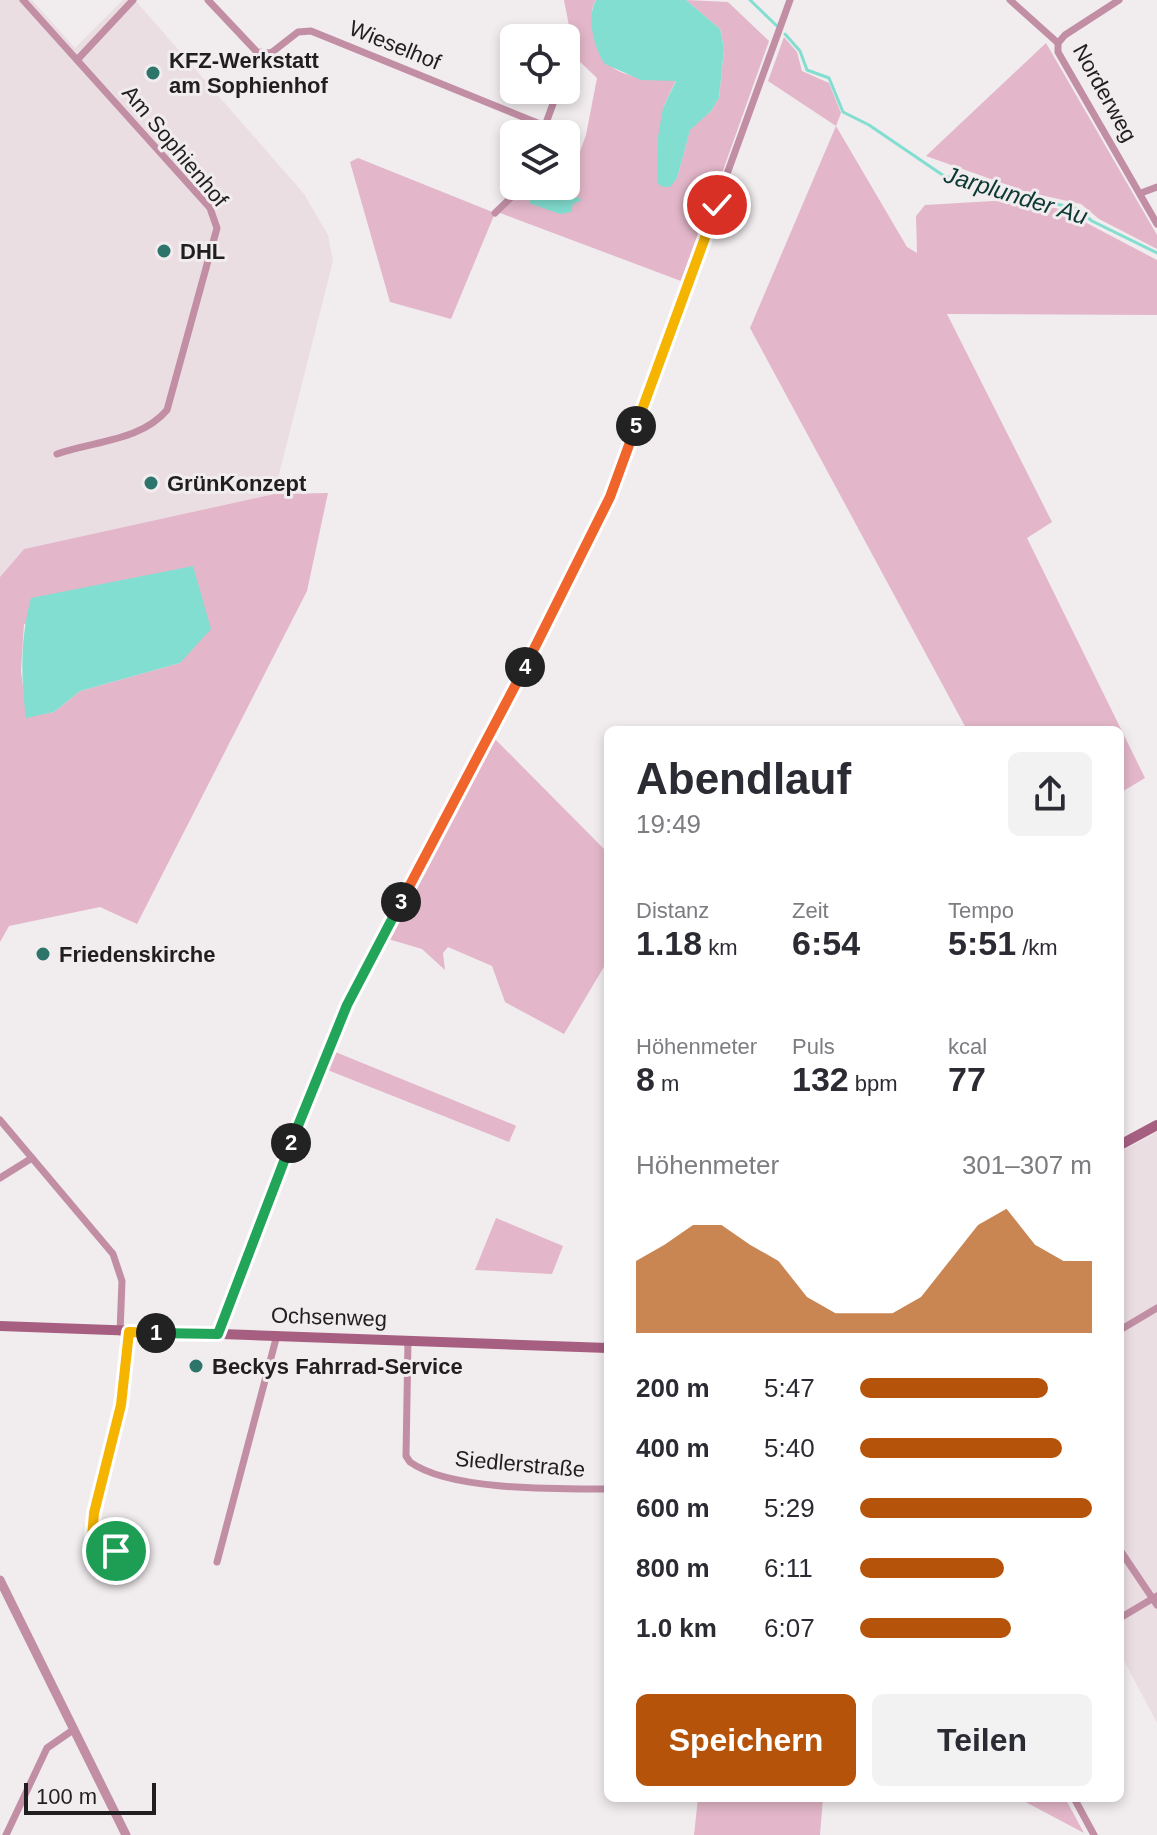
<!DOCTYPE html>
<html lang="de">
<head>
<meta charset="utf-8">
<style>
	:root { --surface:#fff; --page:#f2f2f3; --text:#2b2b33; --muted:#7c7c81; --accent:#b45309 }
	body { margin:0; font-family:Helvetica,sans-serif; background:var(--page); color:var(--text); height:100vh; display:flex; flex-direction:column; font-size:30px; white-space:nowrap }
	* { box-sizing:border-box; margin:0 }
	p { font-size:26px; color:var(--muted) }
	.icon { flex:none; width:44px; height:44px; fill:none; stroke:currentColor; stroke-width:2; stroke-linecap:round; stroke-linejoin:round }
	.map { position:relative; flex:1; overflow:hidden }
	.sheet { position:absolute; left:604px; top:726px; width:520px; height:1076px; display:flex; flex-direction:column; background:var(--surface); border-radius:12px; box-shadow:0 4px 12px #0003 }
	.sheet>* { flex:none }
	.controls { position:absolute; left:500px; top:24px; display:grid; gap:16px }
	.controls a { display:grid; place-items:center; width:80px; height:80px; border-radius:12px; background:var(--surface); box-shadow:0 4px 12px #0003; font-size:40px }
	.scale { position:absolute; left:24px; bottom:20px; width:132px; box-sizing:border-box; padding-left:8px; border:4px solid #201e1f; border-top:0; font-size:22px; line-height:28px; white-space:nowrap; color:#201e1f; -webkit-text-stroke:6px #f1ecee; paint-order:stroke }
	.pin { position:absolute; display:grid; place-items:center; width:68px; height:68px; color:#fff; margin:-34px; border:4px solid #fff; border-radius:50%; box-shadow:0 2px 8px #0007 }
	.km { position:absolute; width:40px; height:40px; margin:-20px; border-radius:50%; background:#222; color:#fff; font-size:22px; line-height:40px; text-align:center }
	.round { display:grid; place-items:center; flex:none; width:84px; height:84px; border-radius:12px; background:var(--page) }
	.headline { display:flex; align-items:center; justify-content:space-between; height:136px; padding:0 32px }
	h1 { font-size:44px; font-weight:600; line-height:60px }
	.figures { display:grid; grid-template-columns:repeat(3,1fr); gap:12px; height:136px; padding:8px 32px }
	.figures div { display:grid; align-content:center }
	.figures b { font-size:34px; font-weight:600 }
	.figures small { font-size:22px; font-weight:400 }
	.figures p { font-size:22px }
	.chart { height:224px; padding:16px 32px }
	.chart p { display:flex; justify-content:space-between }
	.chart svg { width:100%; height:144px; margin-top:8px; fill:var(--accent); opacity:.7 }
	.primary-button { display:flex; gap:16px; margin-top:auto; padding:16px 32px }
	.primary-button a { flex:1; height:92px; border-radius:12px; background:var(--accent); color:#fff; font-size:32px; font-weight:600; line-height:92px; text-align:center }
	.primary-button a+a { background:var(--page); color:var(--text) }
	ul { padding:0 32px; list-style:none; font-size:26px }
	li { display:grid; grid-template-columns:128px 96px 1fr; align-items:center; height:60px }
	li i { height:20px; border-radius:10px; background:var(--accent) }
	.map>svg:first-child { display:block }
	.built { fill:#ebdee3 }
	.green { fill:#e3b7c9; fill-rule:evenodd }
	.water { fill:#82ded0 }
	.lines { fill:none; stroke-linecap:round; stroke-linejoin:round }
	.stream { stroke:#82ded0; stroke-width:3 }
	.minor { stroke:#c18ea4; stroke-width:7 }
	.tertiary { stroke:#c18ea4; stroke-width:9 }
	.secondary { stroke:#a75f81; stroke-width:10 }
	.split-1-casing { stroke:#fff; stroke-width:16 }
	.split-2-casing { stroke:#fff; stroke-width:16 }
	.split-3-casing { stroke:#fff; stroke-width:16 }
	.split-4-casing { stroke:#fff; stroke-width:16 }
	.split-5-casing { stroke:#fff; stroke-width:16 }
	.split-6-casing { stroke:#fff; stroke-width:16 }
	.split-1 { stroke:#f5b400; stroke-width:10 }
	.split-2 { stroke:#22a559; stroke-width:10 }
	.split-3 { stroke:#22a559; stroke-width:10 }
	.split-4 { stroke:#f0652b; stroke-width:10 }
	.split-5 { stroke:#f0652b; stroke-width:10 }
	.split-6 { stroke:#f5b400; stroke-width:10 }
	.poi-dot { fill:#2d746a; stroke:#f1ecee; stroke-width:3 }
	.labels { text-anchor:middle; dominant-baseline:central; stroke-width:6; stroke-linejoin:round; paint-order:stroke }
	.street-label { font-size:22px; fill:#201e1f; stroke:#f1ecee }
	.poi-label { font-size:22px; font-weight:bold; fill:#201e1f; stroke:#f1ecee; text-anchor:start }
	.water-label { font-size:24px; font-style:italic; fill:#0b3833; stroke:#f1ecee }
</style>
</head>
<body>
<div class="map">
<svg width="1157" height="1835" viewBox="0 0 1157 1835">
	<rect width="100%" height="100%" fill="#f1ecee"/>
	<g class="built">
		<polygon points="0,0 32,0 75,48 123,0 135,0 304,194 328,235 333,261 274,494 24,549 0,577"/>
		<polygon points="1157,1132 1157,1723 1120,1653 1120,1152"/>
	</g>
	<g class="green">
		<path d="M564 0H596C589 11 593 19 594 31 601 79 634 77 676 80L663 108 677 178 690 129 711 111 719 98 724 48 720 29 686 0 728 2 769 41 688 269 681 281 500 213 527 186H566V177L571 176 586 135 597 78 575 57Z"/>
		<polygon points="784,37 797,52 802,71 829,83 841,113 836,126 907,247 917,253 916,216 925,205 1010,200 1060,209 1157,260 1157,315 947,314 1052,522 1027,538 1145,778 1120,793 1120,730 967,730 750,328 836,126 768,81"/>
		<polygon points="1046,43 1157,235 1157,249 1099,219 1081,204 1027,192 926,156"/>
		<polygon points="358,158 495,213 451,319 390,302 350,162"/>
		<path d="M328 493 307 591 137 924 100 907 9 926 0 942V577L24 549 274 494ZM24 624 180 663 80 691 54 712 27 717 21 671Z"/>
		<polygon points="494,738 608,853 608,960 564,1034 505,1002 492,966 448,947 443,953 445,970 422,949 388,939"/>
		<polygon points="333,1051 512,1124 516,1126 509,1142 325,1069"/>
		<polygon points="496,1218 563,1246 552,1274 475,1270"/>
		<polygon points="698,1798 823,1798 820,1835 694,1835"/>
		<polygon points="1018,1798 1065,1798 1084,1833"/>
	</g>
	<g class="water">
		<path d="M596 0H686L720 29 724 48 719 98 711 111 690 130 677 178 670 187H663L657 183 658 137 663 108 676 81 641 80 605 64C594 48 586 18 596 0Z"/>
		<polygon points="541,191 567,192 582,200 573,204 571,212 560,214 529,203 532,193"/>
		<path d="M193 566 211 629 180 663 80 691 54 712 26 718C21 676 20 639 31 598Z"/>
	</g>
	<g class="lines">
		<g class="stream">
			<polyline points="750,0 777,26"/>
			<polyline points="785,34 800,51 807,70 829,78 843,112 869,125 944,176 1077,209 1092,221 1157,253"/>
		</g>
		<g class="minor">
			<path d="M23 0 210 208 217 228 167 410C141 441 94 441 57 454"/>
			<polyline points="208,0 257,52 271,53 298,32 311,31 545,126"/>
			<polyline points="1010,0 1058,43"/>
			<polyline points="1119,0 1065,35 1058,43 1058,52 1157,224"/>
			<polyline points="77,60 133,0"/>
			<polyline points="566,68 571,55"/>
			<polyline points="542,134 558,90"/>
			<polyline points="1141,193 1157,187"/>
			<polyline points="495,213 523,186"/>
			<polyline points="0,1120 113,1254 122,1281 120,1332"/>
			<polyline points="0,1178 32,1158"/>
			<polyline points="1120,1330 1157,1308"/>
			<polyline points="218,1334 347,1005 610,497 790,0"/>
			<path d="M408 1340 406 1456 410 1462C450 1491 558 1489 608 1489"/>
			<polyline points="1120,1550 1157,1605"/>
			<polyline points="116,1551 98,1545 91,1529 121,1405 129,1332"/>
			<polyline points="217,1562 277,1335"/>
			<polyline points="1120,1618 1157,1596"/>
			<polyline points="1074,1798 1094,1835"/>
			<polyline points="6,1835 47,1748 73,1730"/>
		</g>
		<polyline class="tertiary" points="0,1580 126,1835"/>
		<g class="secondary">
			<polyline points="1120,1145 1157,1125"/>
			<polyline points="0,1326 608,1348"/>
		</g>
	</g>
	<g class="lines">
		<defs>
			<polyline id="split-1" points="116,1551 98,1545 92,1538 94,1513 121,1405 129,1332 156,1333"/>
			<polyline id="split-2" points="156,1333 218,1334 291,1143"/>
			<polyline id="split-3" points="291,1143 347,1005 401,902"/>
			<polyline id="split-4" points="401,902 525,667"/>
			<polyline id="split-5" points="525,667 610,497 636,426"/>
			<polyline id="split-6" points="636,426 717,205"/>
		</defs>
		<use href="#split-1" class="split-1-casing"/>
		<use href="#split-2" class="split-2-casing"/>
		<use href="#split-3" class="split-3-casing"/>
		<use href="#split-4" class="split-4-casing"/>
		<use href="#split-5" class="split-5-casing"/>
		<use href="#split-6" class="split-6-casing"/>
		<use href="#split-1" class="split-1"/>
		<use href="#split-2" class="split-2"/>
		<use href="#split-3" class="split-3"/>
		<use href="#split-4" class="split-4"/>
		<use href="#split-5" class="split-5"/>
		<use href="#split-6" class="split-6"/>
	</g>
	<g class="poi-dot">
		<circle cx="153" cy="73" r="8"/>
		<circle cx="164" cy="251" r="8"/>
		<circle cx="151" cy="483" r="8"/>
		<circle cx="43" cy="954" r="8"/>
		<circle cx="196" cy="1366" r="8"/>
	</g>
	<g class="labels">
		<g class="street-label">
			<text transform="translate(395 45) rotate(22)">Wieselhof</text>
			<text transform="translate(1105 93) rotate(61)">Norderweg</text>
			<text transform="translate(175 146) rotate(50)">Am Sophienhof</text>
			<text transform="translate(329 1317) rotate(2)">Ochsenweg</text>
			<text transform="translate(520 1464) rotate(5)">Siedlerstraße</text>
		</g>
		<g class="poi-label">
			<text x="169" y="60">KFZ-Werkstatt<tspan x="169" dy="25">am Sophienhof</tspan></text>
			<text x="180" y="251">DHL</text>
			<text x="167" y="483">GrünKonzept</text>
			<text x="59" y="954">Friedenskirche</text>
			<text x="212" y="1366">Beckys Fahrrad-Service</text>
		</g>
		<g class="water-label">
			<text transform="translate(1016 195) rotate(17)">Jarplunder Au</text>
		</g>
	</g>
</svg>
<div class="controls">
<a><svg class="icon" aria-label="locate" viewBox="0 0 24 24"><circle cx="12" cy="12" r="6"/><path d="M12 2v4M12 18v4M2 12h4M18 12h4"/></svg></a>
<a><svg class="icon" aria-label="layers" viewBox="0 0 24 24"><path d="M12 4l9 5-9 5-9-5zM3 14l9 5 9-5"/></svg></a>
</div>
<div class="scale">100 m</div>
<div class="pin" style="left:116px;top:1551px;background:#1e9e55"><svg class="icon" aria-label="arrive" viewBox="0 0 24 24"><path d="M6 21V4h12l-3 4 3 4H6"/></svg></div>
<div class="pin" style="left:717px;top:205px;background:#d93025"><svg class="icon" aria-label="check" viewBox="0 0 24 24"><path d="M5 12l5 5 9-10"/></svg></div>
<b class="km" style="left:156px;top:1333px">1</b>
<b class="km" style="left:291px;top:1143px">2</b>
<b class="km" style="left:401px;top:902px">3</b>
<b class="km" style="left:525px;top:667px">4</b>
<b class="km" style="left:636px;top:426px">5</b>
<section class="sheet">
<div class="headline"><div><h1>Abendlauf</h1><p>19:49</p></div><a class="round"><svg class="icon" aria-label="share" viewBox="0 0 24 24"><path d="M12 15V3M7 8l5-5 5 5M5 13v7h14v-7"/></svg></a></div>
<div class="figures">
<div><p>Distanz</p><b>1.18<small> km</small></b></div>
<div><p>Zeit</p><b>6:54</b></div>
<div><p>Tempo</p><b>5:51<small> /km</small></b></div>
</div>
<div class="figures">
<div><p>Höhenmeter</p><b>8<small> m</small></b></div>
<div><p>Puls</p><b>132<small> bpm</small></b></div>
<div><p>kcal</p><b>77</b></div>
</div>
<div class="chart"><p><span>Höhenmeter</span>301–307 m</p>
<svg viewBox="0 0 160 44" preserveAspectRatio="none"><path d="M0 44V22L10 17L20 11L30 11L40 17L50 22L60 33L70 38L80 38L90 38L100 33L110 22L120 11L130 6L140 17L150 22L160 22V44z"/></svg>
</div>
<ul>
<li><b>200 m</b>5:47<i style="width:81%"></i></li>
<li><b>400 m</b>5:40<i style="width:87%"></i></li>
<li><b>600 m</b>5:29<i style="width:100%"></i></li>
<li><b>800 m</b>6:11<i style="width:62%"></i></li>
<li><b>1.0 km</b>6:07<i style="width:65%"></i></li>
</ul>
<div class="primary-button"><a>Speichern</a><a>Teilen</a></div>
</section>
</div>
</body>
</html>
